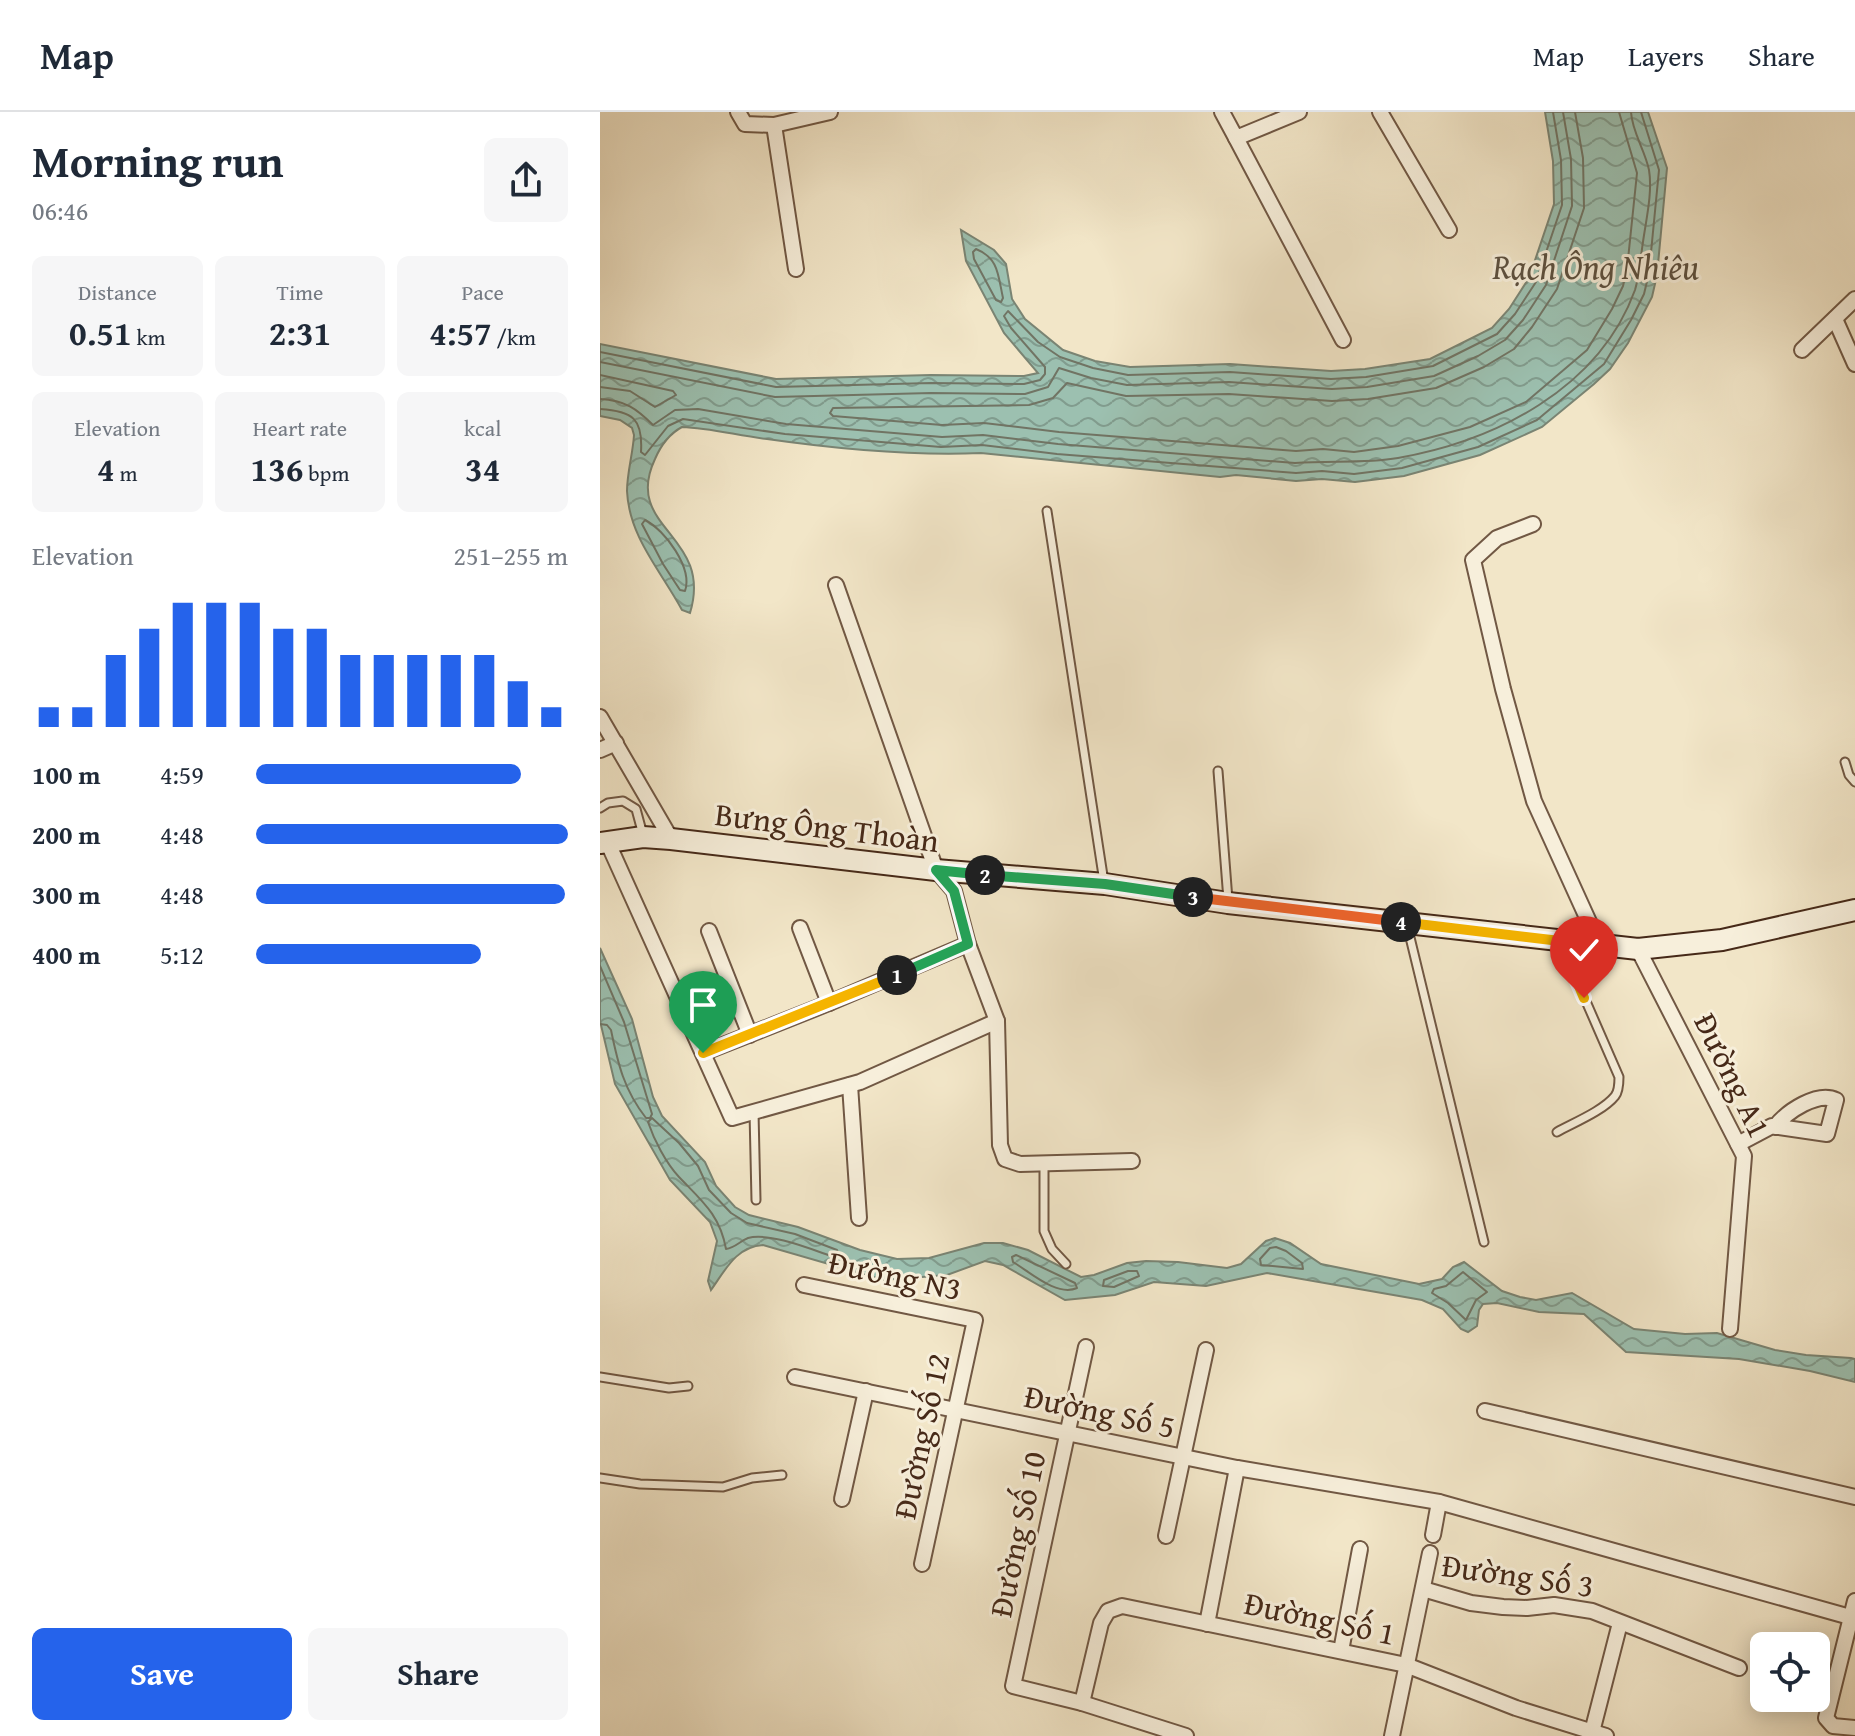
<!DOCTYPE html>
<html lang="en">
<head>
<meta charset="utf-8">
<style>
	:root { --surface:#fff; --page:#f6f6f7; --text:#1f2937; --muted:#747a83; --line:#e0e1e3; --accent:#2563eb }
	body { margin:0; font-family:"Gentium Book Plus",serif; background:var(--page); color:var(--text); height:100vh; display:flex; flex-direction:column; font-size:30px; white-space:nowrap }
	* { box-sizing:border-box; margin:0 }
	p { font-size:26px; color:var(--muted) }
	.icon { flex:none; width:44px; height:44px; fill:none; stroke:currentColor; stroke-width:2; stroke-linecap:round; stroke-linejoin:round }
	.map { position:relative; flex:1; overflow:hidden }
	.panel { display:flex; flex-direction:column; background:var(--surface); width:600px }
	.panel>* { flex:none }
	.controls { position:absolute; left:1150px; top:1520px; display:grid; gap:16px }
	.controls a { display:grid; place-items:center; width:80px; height:80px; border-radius:12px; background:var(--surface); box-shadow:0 4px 20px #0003; font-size:40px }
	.pin { position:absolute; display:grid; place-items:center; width:68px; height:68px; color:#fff; margin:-82px -34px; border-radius:50% 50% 50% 0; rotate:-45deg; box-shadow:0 0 8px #0007 }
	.pin .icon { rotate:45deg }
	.km { position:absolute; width:40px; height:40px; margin:-20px; border-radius:50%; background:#222; color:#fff; font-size:22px; line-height:40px; text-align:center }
	.round { display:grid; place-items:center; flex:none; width:84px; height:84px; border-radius:12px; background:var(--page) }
	.head { display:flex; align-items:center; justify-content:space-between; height:136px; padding:0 32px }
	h1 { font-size:44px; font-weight:700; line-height:60px }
	.stats { display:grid; grid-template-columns:repeat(3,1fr); gap:12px; height:136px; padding:8px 32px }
	.stats div { display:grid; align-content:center; border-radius:12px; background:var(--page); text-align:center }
	.stats b { font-size:34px; font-weight:700 }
	.stats small { font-size:22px; font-weight:400 }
	.stats p { font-size:22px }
	.chart { height:224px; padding:16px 32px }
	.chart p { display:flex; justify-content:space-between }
	.chart svg { width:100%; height:144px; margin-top:8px; stroke:var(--accent); stroke-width:6 }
	.action { display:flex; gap:16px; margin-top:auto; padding:16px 32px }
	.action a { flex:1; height:92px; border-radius:12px; background:var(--accent); color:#fff; font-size:32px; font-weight:700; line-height:92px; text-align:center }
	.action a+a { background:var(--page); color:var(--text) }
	ul { padding:0 32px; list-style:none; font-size:26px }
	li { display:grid; grid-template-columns:128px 96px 1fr; align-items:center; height:60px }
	li i { height:20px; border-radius:10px; background:var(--accent) }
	header { display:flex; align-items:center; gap:48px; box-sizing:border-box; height:112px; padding:0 40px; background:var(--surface); border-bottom:2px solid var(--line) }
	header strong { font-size:38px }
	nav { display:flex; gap:44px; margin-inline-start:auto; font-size:28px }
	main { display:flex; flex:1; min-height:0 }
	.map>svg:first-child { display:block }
	.water { fill:url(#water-waves); stroke:#7a8473; stroke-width:2 }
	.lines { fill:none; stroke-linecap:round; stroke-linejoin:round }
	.shore { stroke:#717464; stroke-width:2 }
	.lane-casing { stroke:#715844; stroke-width:11 }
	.street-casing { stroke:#715844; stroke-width:18 }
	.secondary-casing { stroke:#462918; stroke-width:24 }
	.lane { stroke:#f7efdb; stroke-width:7 }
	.street { stroke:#f7efdb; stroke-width:14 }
	.secondary { stroke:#f7efdb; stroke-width:20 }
	.split-1-casing { stroke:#fff; stroke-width:16 }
	.split-2-casing { stroke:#fff; stroke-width:16 }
	.split-3-casing { stroke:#fff; stroke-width:16 }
	.split-4-casing { stroke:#fff; stroke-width:16 }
	.split-5-casing { stroke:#fff; stroke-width:16 }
	.split-1 { stroke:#f5b400; stroke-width:10 }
	.split-2 { stroke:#22a559; stroke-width:10 }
	.split-3 { stroke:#22a559; stroke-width:10 }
	.split-4 { stroke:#f0652b; stroke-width:10 }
	.split-5 { stroke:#f5b400; stroke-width:10 }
	.labels { text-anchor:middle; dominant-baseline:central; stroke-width:6; stroke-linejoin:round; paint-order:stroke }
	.street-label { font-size:32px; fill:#462918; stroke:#f7efdb }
	.water-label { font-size:34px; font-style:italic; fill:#5c4f3e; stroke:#f7efdb }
</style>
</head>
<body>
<header>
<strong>Map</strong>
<nav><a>Map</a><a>Layers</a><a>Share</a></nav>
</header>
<main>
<section class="panel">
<div class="head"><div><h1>Morning run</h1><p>06:46</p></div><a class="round"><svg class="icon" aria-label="share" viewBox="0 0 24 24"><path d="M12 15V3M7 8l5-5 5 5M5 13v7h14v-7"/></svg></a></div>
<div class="stats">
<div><p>Distance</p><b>0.51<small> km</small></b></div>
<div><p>Time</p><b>2:31</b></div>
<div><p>Pace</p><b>4:57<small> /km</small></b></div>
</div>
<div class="stats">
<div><p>Elevation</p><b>4<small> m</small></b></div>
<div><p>Heart rate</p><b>136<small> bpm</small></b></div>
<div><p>kcal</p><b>34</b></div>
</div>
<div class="chart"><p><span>Elevation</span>251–255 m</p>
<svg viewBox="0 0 160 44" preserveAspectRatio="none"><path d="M5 44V38M15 44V38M25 44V22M35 44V14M45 44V6M55 44V6M65 44V6M75 44V14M85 44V14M95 44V22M105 44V22M115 44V22M125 44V22M135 44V22M145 44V30M155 44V38"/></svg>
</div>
<ul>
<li><b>100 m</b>4:59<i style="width:85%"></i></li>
<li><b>200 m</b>4:48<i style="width:100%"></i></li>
<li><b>300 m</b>4:48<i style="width:99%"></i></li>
<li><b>400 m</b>5:12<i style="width:72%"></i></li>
</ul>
<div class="action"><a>Save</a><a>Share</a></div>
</section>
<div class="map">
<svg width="1255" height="1624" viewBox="0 0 1255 1624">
	<defs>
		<pattern id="water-waves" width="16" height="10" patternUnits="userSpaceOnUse" patternTransform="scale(2)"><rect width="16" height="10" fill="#9cc0b0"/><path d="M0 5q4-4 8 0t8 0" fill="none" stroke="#819c8e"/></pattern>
	</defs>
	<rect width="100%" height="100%" fill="#f2e6c8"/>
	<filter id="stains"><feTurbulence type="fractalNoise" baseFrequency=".0025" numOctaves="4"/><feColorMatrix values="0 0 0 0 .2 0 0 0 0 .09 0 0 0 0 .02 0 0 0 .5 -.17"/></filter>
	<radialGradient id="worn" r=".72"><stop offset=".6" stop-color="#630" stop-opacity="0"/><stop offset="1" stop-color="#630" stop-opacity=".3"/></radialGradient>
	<g class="water">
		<path d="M945 0H1048L1067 56 1057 163 1052 185 1028 231 1010 257 994 272 942 315 880 343 804 364 755 370 722 367 696 369 636 363 620 365 381 341C310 344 237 337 167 327 139 324 111 316 82 315 69 322 61 333 55 347 22 417 114 422 90 501L82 498C61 459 29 425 27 379 27 361 33 341 34 323L32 316 20 308 0 304V232L176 267 331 263 424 264 438 261 404 221 366 149 361 118 394 138 406 152 412 187 425 207 463 238 495 249 530 255 630 252 731 259 765 257 830 247 892 216 909 197 929 166 954 92 953 49Z"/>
		<path d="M0 836 32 907 53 985 62 1004 105 1050 116 1074 135 1095 149 1103 198 1115 260 1138 297 1147 329 1146 384 1131H403L428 1138 481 1165 494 1163 527 1151 546 1149 578 1150 627 1156 641 1152 666 1129 675 1126 690 1131 721 1152 819 1172 842 1167 853 1155 864 1150 902 1179 920 1185 936 1188 972 1181 1034 1217 1085 1222 1117 1221 1175 1238 1206 1243 1251 1246 1255 1247V1270L1210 1259 1139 1247 1026 1240 984 1202 939 1200 897 1191 883 1192 879 1198 877 1214 868 1220 861 1217 843 1197 822 1188 667 1161 606 1174 554 1170 515 1183 465 1188 403 1153 385 1149 347 1163 284 1168 163 1133C136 1135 126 1157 111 1178L108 1169 117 1129 110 1110 70 1068 15 972 0 909Z"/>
	</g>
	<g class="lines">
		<g class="shore">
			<polyline points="975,0 983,46 984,96 957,177 932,215 914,237 884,255 836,276 768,287 732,289 629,282 526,284 467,271 453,286 429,293 233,296 230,301 233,304 342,313 384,311 459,320 696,339 723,337 754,340 798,334 870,315 926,290 987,238 1012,197 1023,174 1027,157 1037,61 1019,0"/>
			<path d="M376 137C399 146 398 164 403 186L401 190 396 188 374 147 373 140Z"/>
			<polyline points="0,240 176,275 331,271 424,272 440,268 445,262 445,255 411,216 404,204 408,199 438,230 460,245 493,256 528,263 630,260 731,267 766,265 833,254 897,222 915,202 936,170 962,93 961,48 953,0"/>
			<polyline points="0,250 175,285 331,281 425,282 448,275 459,256 491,266 527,273 629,270 732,277 767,275 834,264 878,244 905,228 923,208 946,173 972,94 971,47 963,0"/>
			<polyline points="0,263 73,279 76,283 55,295 30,279 0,275"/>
			<path d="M0 287C25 288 37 297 53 313L75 298 98 297 186 312 342 325 383 323 458 332 695 351C730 348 763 352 798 346 895 329 999 277 1035 178 1039 165 1040 150 1042 137 1045 112 1053 82 1049 58 1045 38 1032 20 1031 0"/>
			<path d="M0 297C33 299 43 307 41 340L45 343 68 314 83 307 185 322 341 335 382 333 457 342 696 361 722 359 754 362 802 356 878 335 937 308 1004 252 1031 208 1044 182 1049 161 1059 58 1041 0"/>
			<path d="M45 408C65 418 93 456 85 479L80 478 63 452 42 412Z"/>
			<path d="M0 854 24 910 52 1002 50 1006H46C24 978 18 952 11 918L7 913 0 912"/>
			<path d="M52 1006 79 1031 98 1054 109 1078 131 1101 147 1111 195 1122 237 1138 239 1144 234 1145C213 1138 170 1120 148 1126 140 1129 135 1136 126 1137 120 1103 102 1089 79 1065 66 1051 54 1028 48 1010Z"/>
			<polygon points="676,1135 686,1139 702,1151 703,1157 661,1153 660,1147 670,1136"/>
			<path d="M416 1143 475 1171 477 1176C457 1185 430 1160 413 1150L412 1145Z"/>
			<polygon points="528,1159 537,1159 539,1164 514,1175 503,1174 504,1168"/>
			<polygon points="863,1160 887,1180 876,1188 866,1208 848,1191 832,1181 834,1177 846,1174"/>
		</g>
		<defs>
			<g id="lane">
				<polyline points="447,399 504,770"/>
				<polyline points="1245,650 1249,663 1255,670"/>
				<polyline points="618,659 628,788"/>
				<polyline points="0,696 8,691 23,689 36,697 43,723"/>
				<polyline points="807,813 884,1130"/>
				<polyline points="154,1000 156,1088"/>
				<path d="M957 1020C973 1011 1003 999 1015 984 1019 979 1019 971 1019 965L961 832"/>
				<polyline points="444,1052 444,1119 452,1137 466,1152"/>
				<polyline points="0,1265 69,1276 88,1274"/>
				<polyline points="0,1366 40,1372 123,1375 152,1366 182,1363"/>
			</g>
			<g id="street">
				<polyline points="138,0 145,12 174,13 230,0"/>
				<polyline points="622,0 636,26 699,0"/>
				<polyline points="780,0 849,118"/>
				<polyline points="174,13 196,157"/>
				<polyline points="636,26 743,228"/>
				<polyline points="1235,207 1255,252"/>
				<polyline points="1202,238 1255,187"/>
				<polyline points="933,412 897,426 873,448 903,577 934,689 999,832"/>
				<polyline points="236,473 336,758 354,779 368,832 397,909 400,1033 405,1047 420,1052 532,1049"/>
				<polyline points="0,605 71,727"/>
				<polyline points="0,638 16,631"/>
				<polyline points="7,729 132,1006 260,970 397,909"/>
				<polyline points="200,816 229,891"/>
				<polyline points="109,819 150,923"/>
				<polyline points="1038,837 1144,1044 1130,1217"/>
				<polyline points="103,941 229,891 368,832"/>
				<polyline points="250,973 259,1106"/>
				<path d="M1138 1032 1172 1014 1227 1022 1236 988C1218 979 1187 999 1175 1015"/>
				<polyline points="204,1173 375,1208 322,1452"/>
				<polyline points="486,1235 413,1574 482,1591 586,1624"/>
				<polyline points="195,1265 637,1356 839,1390 1250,1505"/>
				<polyline points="885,1299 1255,1385"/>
				<polyline points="242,1387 266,1279"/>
				<polyline points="833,1423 839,1390"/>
				<polyline points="566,1424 606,1238"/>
				<polyline points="823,1477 871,1491 903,1495 927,1496 954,1493 992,1499 1139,1556"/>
				<polyline points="1255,1489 1226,1606 1233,1614 1255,1616"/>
				<polyline points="607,1512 637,1356"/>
				<polyline points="741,1539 760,1437"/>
				<polyline points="482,1591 501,1511 508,1499 522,1494 806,1553 916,1596 1006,1624"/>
				<polyline points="992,1620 1020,1511"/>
				<polyline points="792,1624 830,1441"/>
			</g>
			<polyline id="secondary" points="0,731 43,725 71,727 336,758 505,772 628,791 1038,837 1122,828 1255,798"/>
		</defs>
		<use href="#lane" class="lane-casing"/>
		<use href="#street" class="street-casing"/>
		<use href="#secondary" class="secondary-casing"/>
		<use href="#lane" class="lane"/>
		<use href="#street" class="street"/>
		<use href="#secondary" class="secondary"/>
	</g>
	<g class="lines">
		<defs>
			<polyline id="split-1" points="103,941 297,863"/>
			<polyline id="split-2" points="297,863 368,832 354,779 336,758 385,763"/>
			<polyline id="split-3" points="385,763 505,772 593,785"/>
			<polyline id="split-4" points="593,785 801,810"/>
			<polyline id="split-5" points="801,810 960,829 984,886"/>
		</defs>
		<use href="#split-1" class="split-1-casing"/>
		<use href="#split-2" class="split-2-casing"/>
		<use href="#split-3" class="split-3-casing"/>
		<use href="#split-4" class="split-4-casing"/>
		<use href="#split-5" class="split-5-casing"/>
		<use href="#split-1" class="split-1"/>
		<use href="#split-2" class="split-2"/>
		<use href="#split-3" class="split-3"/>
		<use href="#split-4" class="split-4"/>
		<use href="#split-5" class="split-5"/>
	</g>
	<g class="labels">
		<g class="street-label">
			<text transform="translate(227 715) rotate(7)">Bưng Ông Thoàn</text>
			<text transform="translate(1133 963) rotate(64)">Đường A1</text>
			<text transform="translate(295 1163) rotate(12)">Đường N3</text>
			<text transform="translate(500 1299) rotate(12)">Đường Số 5</text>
			<text transform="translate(321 1324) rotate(-78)">Đường Số 12</text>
			<text transform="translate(417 1422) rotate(-78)">Đường Số 10</text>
			<text transform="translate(918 1463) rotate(8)">Đường Số 3</text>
			<text transform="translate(720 1506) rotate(12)">Đường Số 1</text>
		</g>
		<g class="water-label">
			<text x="996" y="154">Rạch Ông Nhiêu</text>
		</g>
	</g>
	<rect width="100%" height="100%" filter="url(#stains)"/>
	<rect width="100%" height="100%" fill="url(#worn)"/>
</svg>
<div class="controls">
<a><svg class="icon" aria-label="locate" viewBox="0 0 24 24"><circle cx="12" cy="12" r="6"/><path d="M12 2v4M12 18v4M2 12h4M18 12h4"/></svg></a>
</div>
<div class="pin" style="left:103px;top:941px;background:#1e9e55"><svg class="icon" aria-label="arrive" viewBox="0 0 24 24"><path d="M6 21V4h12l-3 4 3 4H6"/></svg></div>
<div class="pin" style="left:984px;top:886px;background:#d93025"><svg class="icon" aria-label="check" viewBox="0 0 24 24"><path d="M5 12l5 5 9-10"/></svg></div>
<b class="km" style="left:297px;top:863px">1</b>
<b class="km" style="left:385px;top:763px">2</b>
<b class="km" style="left:593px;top:785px">3</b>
<b class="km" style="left:801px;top:810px">4</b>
</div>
</main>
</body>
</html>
